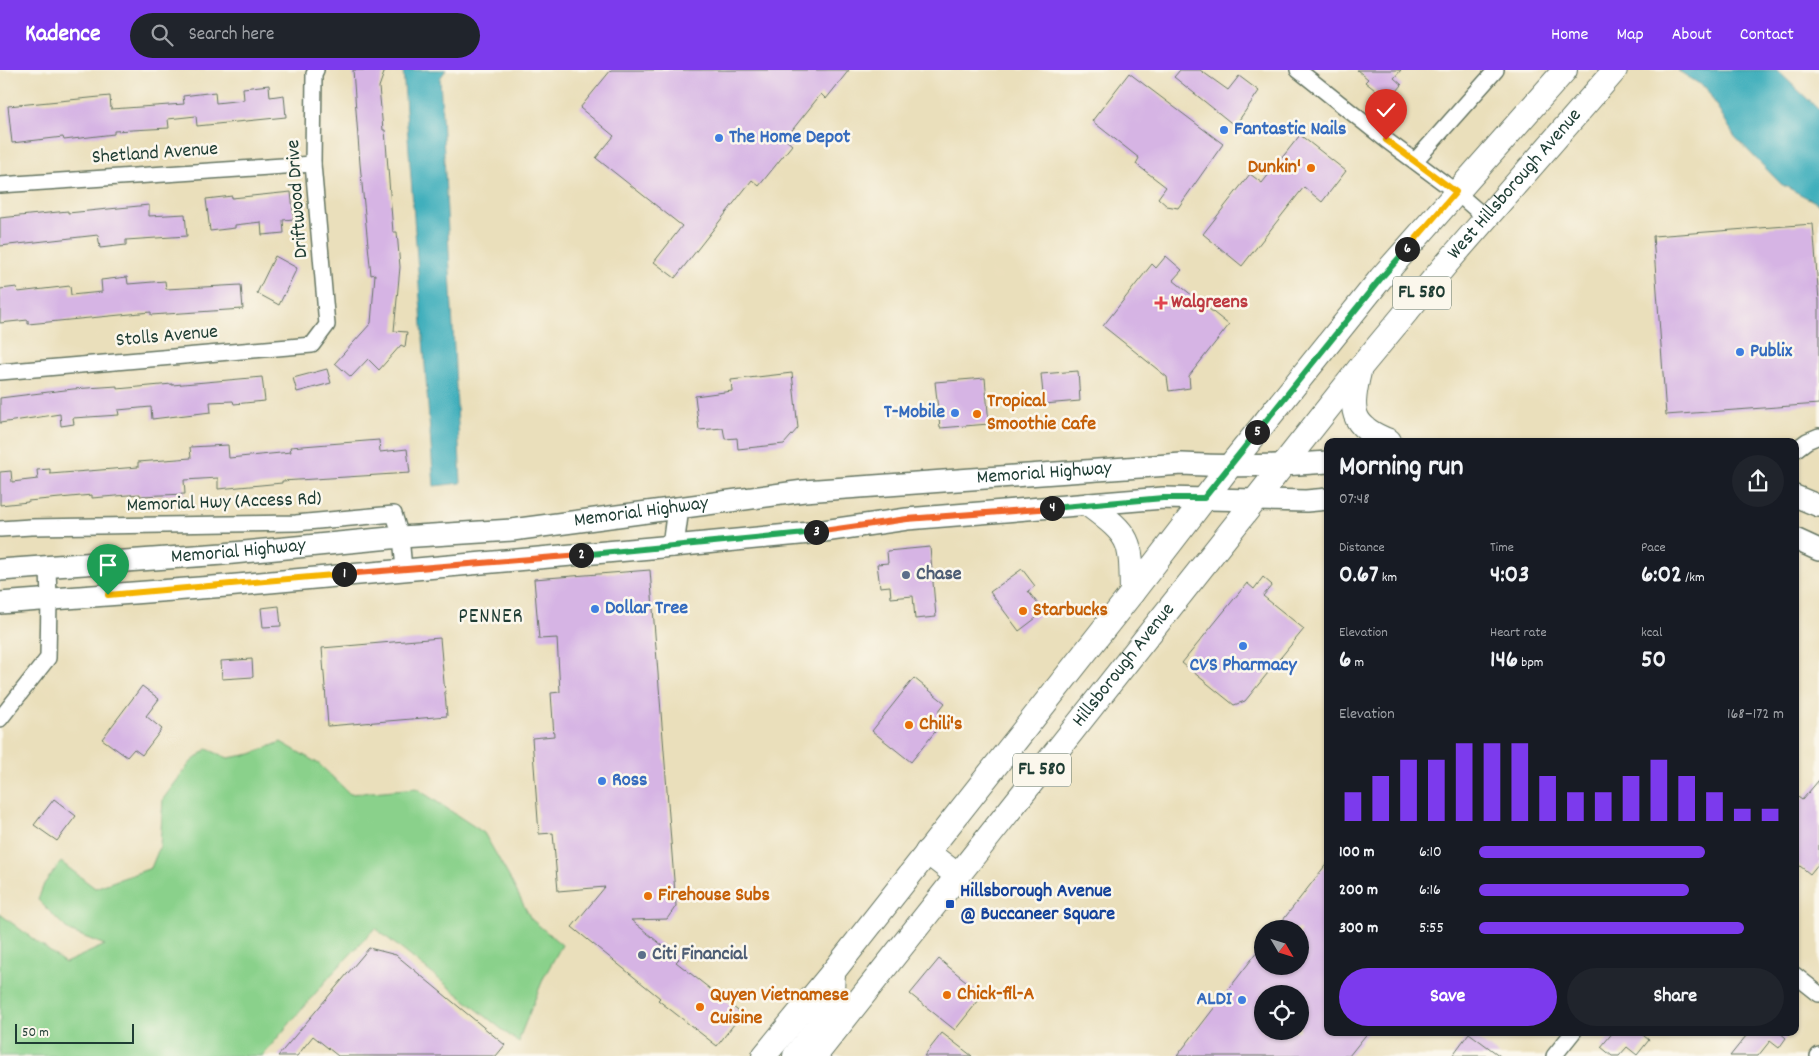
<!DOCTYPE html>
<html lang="en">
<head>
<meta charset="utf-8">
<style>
	:root { --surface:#171b24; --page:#20242c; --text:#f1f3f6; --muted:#9ea1a6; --accent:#7c3aed }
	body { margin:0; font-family:Dekko,sans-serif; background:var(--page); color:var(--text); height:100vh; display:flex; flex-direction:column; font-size:19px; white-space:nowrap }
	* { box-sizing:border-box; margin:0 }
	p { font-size:16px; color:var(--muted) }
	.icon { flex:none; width:28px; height:28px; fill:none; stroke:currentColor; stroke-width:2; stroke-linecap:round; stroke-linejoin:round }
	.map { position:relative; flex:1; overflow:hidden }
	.sheet { position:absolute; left:1324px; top:368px; width:475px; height:598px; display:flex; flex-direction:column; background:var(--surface); border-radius:10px; box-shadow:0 1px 4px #0004 }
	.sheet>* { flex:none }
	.needle { width:32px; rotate:128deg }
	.buttons { position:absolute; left:1254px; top:850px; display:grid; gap:10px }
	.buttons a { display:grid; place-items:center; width:55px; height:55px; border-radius:50%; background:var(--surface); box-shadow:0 1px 4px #0004; font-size:25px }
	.scale { position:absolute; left:15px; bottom:12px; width:119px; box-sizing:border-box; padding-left:5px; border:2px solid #1f3d34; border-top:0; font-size:14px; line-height:18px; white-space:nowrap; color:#1f3d34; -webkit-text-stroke:4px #fbf7ec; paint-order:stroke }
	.pin { position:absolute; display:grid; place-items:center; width:42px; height:42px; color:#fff; margin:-51px -21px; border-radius:50% 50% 50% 0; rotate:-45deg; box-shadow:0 0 5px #0007 }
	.pin .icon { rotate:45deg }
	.km { position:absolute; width:25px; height:25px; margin:-12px; border-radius:50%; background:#222; color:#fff; font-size:14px; line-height:25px; text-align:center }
	.round { display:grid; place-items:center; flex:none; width:52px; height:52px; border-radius:26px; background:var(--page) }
	.overview { display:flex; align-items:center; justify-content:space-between; height:85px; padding:0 15px }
	h1 { font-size:28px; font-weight:700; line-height:38px }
	.metrics { display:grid; grid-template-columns:repeat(3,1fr); gap:8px; height:85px; padding:5px 15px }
	.metrics div { display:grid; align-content:center }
	.metrics b { font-size:25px; font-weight:700 }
	.metrics small { font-size:14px; font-weight:400 }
	.metrics p { font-size:14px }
	.chart { height:140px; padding:10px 15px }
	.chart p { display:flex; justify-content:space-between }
	.chart svg { width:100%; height:90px; margin-top:5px; stroke:var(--accent); stroke-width:6 }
	.button { display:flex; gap:10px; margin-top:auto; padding:10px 15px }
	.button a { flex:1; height:58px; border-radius:30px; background:var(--accent); color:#fff; font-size:20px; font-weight:700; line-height:58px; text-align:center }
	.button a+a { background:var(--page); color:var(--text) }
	ul { padding:0 15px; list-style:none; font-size:16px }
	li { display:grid; grid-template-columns:80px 60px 1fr; align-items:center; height:38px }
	li i { height:12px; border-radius:6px; background:var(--accent) }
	header { display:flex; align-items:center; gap:30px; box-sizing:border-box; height:70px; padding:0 25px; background:var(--accent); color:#fff }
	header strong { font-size:24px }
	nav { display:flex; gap:28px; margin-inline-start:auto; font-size:18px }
	.search { width:350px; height:45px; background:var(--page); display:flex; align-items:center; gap:12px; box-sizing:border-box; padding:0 18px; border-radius:28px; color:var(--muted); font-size:19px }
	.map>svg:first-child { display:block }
	.green { fill:#8ad18b; stroke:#548760 }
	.water { fill:#40afbc; stroke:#307678 }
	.building { fill:#d6b4e4; fill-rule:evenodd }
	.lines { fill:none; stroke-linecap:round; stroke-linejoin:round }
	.street-casing { stroke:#667663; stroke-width:18 }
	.secondary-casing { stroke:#667663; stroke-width:24 }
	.primary-casing { stroke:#667663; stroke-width:26 }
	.street { stroke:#fff; stroke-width:15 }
	.secondary { stroke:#fff; stroke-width:21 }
	.primary { stroke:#fff; stroke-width:24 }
	.split-1-casing { stroke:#fff; stroke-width:10 }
	.split-2-casing { stroke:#fff; stroke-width:10 }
	.split-3-casing { stroke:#fff; stroke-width:10 }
	.split-4-casing { stroke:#fff; stroke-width:10 }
	.split-5-casing { stroke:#fff; stroke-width:10 }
	.split-6-casing { stroke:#fff; stroke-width:10 }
	.split-7-casing { stroke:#fff; stroke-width:10 }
	.split-1 { stroke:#f5b400; stroke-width:6 }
	.split-2 { stroke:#f0652b; stroke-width:6 }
	.split-3 { stroke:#22a559; stroke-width:6 }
	.split-4 { stroke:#f0652b; stroke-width:6 }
	.split-5 { stroke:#22a559; stroke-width:6 }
	.split-6 { stroke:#22a559; stroke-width:6 }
	.split-7 { stroke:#f5b400; stroke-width:6 }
	.shop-dot { fill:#3f7fe0; stroke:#fbf7ec; stroke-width:2 }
	.food-dot { fill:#e8710a; stroke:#fbf7ec; stroke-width:2 }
	.health-dot { fill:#e0444e; stroke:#fbf7ec; stroke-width:2 }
	.service-dot { fill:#5c6f8a; stroke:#fbf7ec; stroke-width:2 }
	.transit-dot { fill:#1a4fb4; stroke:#fbf7ec; stroke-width:2 }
	.labels { text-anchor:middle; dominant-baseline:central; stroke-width:5; stroke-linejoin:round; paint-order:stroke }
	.shield { fill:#fbf7ec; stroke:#61756b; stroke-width:1 }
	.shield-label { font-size:19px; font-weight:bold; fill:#1f3d34 }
	.shop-label { font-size:20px; font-weight:bold; fill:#366cbe; stroke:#fbf7ec; text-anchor:start }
	.street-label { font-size:20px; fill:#1f3d34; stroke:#fbf7ec }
	.food-label { font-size:20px; font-weight:bold; fill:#c56008; stroke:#fbf7ec; text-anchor:start }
	.health-label { font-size:20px; font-weight:bold; fill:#be3a42; stroke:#fbf7ec; text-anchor:start }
	.service-label { font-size:20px; font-weight:bold; fill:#4e5e75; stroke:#fbf7ec; text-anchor:start }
	.transit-label { font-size:20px; font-weight:bold; fill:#164399; stroke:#fbf7ec; text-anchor:start }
	.neighbourhood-label { font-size:21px; letter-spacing:1px; fill:#1f3d34; stroke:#fbf7ec }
</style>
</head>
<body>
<header>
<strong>Kadence</strong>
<div class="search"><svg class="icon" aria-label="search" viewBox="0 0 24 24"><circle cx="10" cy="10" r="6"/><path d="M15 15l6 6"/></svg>Search here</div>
<nav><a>Home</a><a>Map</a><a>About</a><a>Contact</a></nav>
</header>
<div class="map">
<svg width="1819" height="986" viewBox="0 0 1819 986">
	<rect width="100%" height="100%" fill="#fbf7ec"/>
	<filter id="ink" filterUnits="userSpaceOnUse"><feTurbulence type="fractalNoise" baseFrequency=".02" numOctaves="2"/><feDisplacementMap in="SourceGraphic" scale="10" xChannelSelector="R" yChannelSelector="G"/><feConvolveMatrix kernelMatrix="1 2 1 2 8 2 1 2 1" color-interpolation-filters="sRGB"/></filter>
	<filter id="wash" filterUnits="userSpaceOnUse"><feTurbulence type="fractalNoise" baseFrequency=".0096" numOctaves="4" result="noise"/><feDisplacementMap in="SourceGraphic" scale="20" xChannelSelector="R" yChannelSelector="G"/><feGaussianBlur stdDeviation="1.12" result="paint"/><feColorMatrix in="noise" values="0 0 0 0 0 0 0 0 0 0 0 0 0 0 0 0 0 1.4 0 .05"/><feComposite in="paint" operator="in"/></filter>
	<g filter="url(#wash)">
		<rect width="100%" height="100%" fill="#eadfbb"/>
		<polygon class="green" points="281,672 319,694 350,724 416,718 484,763 508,805 531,849 562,875 544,907 520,966 519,973 375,858 331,905 262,986 0,986 0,844 65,893 105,875 69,861 38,830 44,814 61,792 95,818 151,798 160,776 163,729 190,693 207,679 228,688 251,684"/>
		<g class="water">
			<polygon points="403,0 446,0 440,8 461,413 434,416"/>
			<polygon points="1677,0 1777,0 1819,40 1819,134 1781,114 1735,67 1706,18"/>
		</g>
		<g id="blocks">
			<g class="building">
				<polygon points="353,0 385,0 379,17 383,60 385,60 393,162 397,162 400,197 394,261 407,262 405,277 401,275 379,300 368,289 351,307 335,293 371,253 375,204 371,205 360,94"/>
				<polygon points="611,0 849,0 826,29 821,24 785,69 792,75 759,116 752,110 675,208 654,192 682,156 596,88 614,66 580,38"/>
				<polygon points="1180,0 1200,0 1228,20 1239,6 1259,21 1235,56 1174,7"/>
				<polygon points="1357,0 1401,0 1394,8 1402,15 1389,31 1365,12 1368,9"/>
				<polygon points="1129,3 1223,74 1178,138 1167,136 1158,128 1166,117 1136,94 1139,88 1092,51"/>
				<polygon points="269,15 270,27 284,25 286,47 197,56 196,46 168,49 169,58 114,61 114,64 64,70 63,67 12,73 8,36 110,26 111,39 184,34 183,26 215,22 216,33 244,30 243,18"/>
				<polygon points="1300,65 1346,101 1322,132 1304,117 1242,196 1203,164 1250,104 1262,113"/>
				<polygon points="291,122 294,149 283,150 284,163 262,165 261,152 235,155 235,158 210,161 206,129 232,126 232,128"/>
				<polygon points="149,135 149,146 185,144 187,166 126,170 126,175 100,178 98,165 0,176 0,148 68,141 68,143"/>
				<polygon points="1813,154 1819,231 1819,334 1666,345 1653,166"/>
				<polygon points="275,186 297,198 279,235 257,223"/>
				<polygon points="1166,186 1182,200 1173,210 1229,255 1189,306 1190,318 1169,321 1167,307 1103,256 1152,194 1156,198"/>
				<polygon points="127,207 128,214 165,211 166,219 241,215 243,239 151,245 151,242 28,254 28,250 0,253 0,219 17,217 18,222 70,216 71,225 102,222 101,210"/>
				<polygon points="327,299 331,313 297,322 293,308"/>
				<polygon points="1078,301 1080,331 1044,334 1041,304"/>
				<polygon points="792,303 798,358 784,374 738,379 737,368 725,369 723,358 699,360 695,326 732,321 731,310"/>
				<polygon points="262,307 265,331 234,334 233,331 210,332 211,342 152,349 151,337 118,340 119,345 73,348 74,354 61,356 60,344 0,353 0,328 73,319 117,316 117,319 172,314 172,315"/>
				<polygon points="985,308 989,354 940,358 935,312"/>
				<polygon points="379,370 380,382 407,379 410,403 282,411 282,413 218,419 218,408 184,410 185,424 140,426 140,424 92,428 92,425 28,431 28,432 0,435 0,402 11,401 12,412 38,409 37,400 50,399 50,404 138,397 138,392 191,388 190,377 228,375 229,388 291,382 290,377"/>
				<polygon points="930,477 936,547 915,549 913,526 891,528 890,516 880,517 877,494 888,493 887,481"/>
				<polygon points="1022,499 1035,516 1028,521 1044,542 1019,561 990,522"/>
				<polygon points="650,500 676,836 667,849 631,850 679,889 676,892 742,944 717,976 658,930 660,928 572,857 605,817 558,821 553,763 539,764 532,668 554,666 551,623 560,622 557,568 539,569 534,509"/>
				<polygon points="1263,507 1272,515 1263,526 1304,559 1245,631 1234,635 1182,593 1247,513 1254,519"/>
				<polygon points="279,536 281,556 263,557 261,538"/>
				<polygon points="440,568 447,646 328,656 322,578"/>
				<polygon points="252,589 253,607 222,609 221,591"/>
				<polygon points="914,608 945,633 938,642 946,648 911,692 872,661"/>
				<polygon points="142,616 159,629 146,646 162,659 142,685 134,679 127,687 102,669"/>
				<polygon points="1819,710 1819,793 1810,804 1795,792 1795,725 1802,730"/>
				<polygon points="54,729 76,746 57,771 34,755"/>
				<path d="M1328 792V961H1369L1349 986H1177L1262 876V896H1300V859H1276ZM1262 924H1300V961H1262Z"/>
				<polygon points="369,878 396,885 505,975 496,986 338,986 313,966 297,986 278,986"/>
				<polygon points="939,889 983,925 955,960 910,924"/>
				<polygon points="1614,961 1638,961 1649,970 1637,985 1627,977 1619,986 1612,986 1601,977"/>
				<polygon points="1750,961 1778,961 1786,968 1779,978 1770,971 1758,986 1730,986"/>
				<polygon points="942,963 972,986 924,986"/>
				<polygon points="1469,963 1500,986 1452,986"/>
			</g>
		</g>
	</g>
	<g filter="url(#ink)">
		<use href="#blocks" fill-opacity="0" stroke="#667663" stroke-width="1"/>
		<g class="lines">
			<defs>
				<g id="street">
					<polyline points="1298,0 1386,70 1456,122 1487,149"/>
					<polyline points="1415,91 1496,0"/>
					<polyline points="0,115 313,94"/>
					<polyline points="0,302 312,275 327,255 313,94 314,4 316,0"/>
					<polyline points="1795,380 1807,371 1819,366"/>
					<polyline points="0,459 31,457 296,453 394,444 401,467 404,499"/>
					<polyline points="0,649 48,588 49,529 48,498"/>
					<polyline points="1795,905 1819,924"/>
					<polyline points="1554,986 1574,961"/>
					<polyline points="1818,986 1819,985"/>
				</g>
				<g id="secondary">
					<polyline points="1795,426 1819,436"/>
					<polyline points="1795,469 1819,480"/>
					<polyline points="673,476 678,438"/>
					<path id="s1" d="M0 500 223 484 401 467 512 460 804 421 1182 394C1231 397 1279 396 1328 392"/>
					<polyline points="0,533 226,516 673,476 810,463 907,449 1163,428 1306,431 1328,429"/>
				</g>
				<g id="primary">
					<path d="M1359 302C1350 339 1349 356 1389 371"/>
					<path d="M1089 435C1132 467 1131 470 1132 523"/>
					<polyline points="927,782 958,806"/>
					<polyline points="764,986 833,902 1132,523 1229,397 1381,208 1565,0"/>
					<polyline points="795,986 831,940 833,902"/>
					<path id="s2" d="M815 986 1359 299 1447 193 1615 0"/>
				</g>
			</defs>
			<use href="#street" class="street-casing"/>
			<use href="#secondary" class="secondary-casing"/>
			<use href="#primary" class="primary-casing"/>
			<use href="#street" class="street"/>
			<use href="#secondary" class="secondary"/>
			<use href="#primary" class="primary"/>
		</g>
	</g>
	<g class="lines" filter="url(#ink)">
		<defs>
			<polyline id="split-1" points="108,525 344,504"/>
			<polyline id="split-2" points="344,504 581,485"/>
			<polyline id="split-3" points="581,485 816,462"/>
			<polyline id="split-4" points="816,462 907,449 1052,438"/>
			<polyline id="split-5" points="1052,438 1163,428 1204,428 1257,362"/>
			<polyline id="split-6" points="1257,362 1381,208 1407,179"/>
			<polyline id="split-7" points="1386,70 1456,122 1407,179"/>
		</defs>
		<use href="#split-1" class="split-1-casing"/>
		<use href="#split-2" class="split-2-casing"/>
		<use href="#split-3" class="split-3-casing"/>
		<use href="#split-4" class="split-4-casing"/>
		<use href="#split-5" class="split-5-casing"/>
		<use href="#split-6" class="split-6-casing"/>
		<use href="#split-7" class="split-7-casing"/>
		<use href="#split-1" class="split-1"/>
		<use href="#split-2" class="split-2"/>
		<use href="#split-3" class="split-3"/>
		<use href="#split-4" class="split-4"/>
		<use href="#split-5" class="split-5"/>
		<use href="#split-6" class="split-6"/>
		<use href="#split-7" class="split-7"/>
	</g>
	<g class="shop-dot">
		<circle cx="1224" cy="60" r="5"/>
		<circle cx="719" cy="68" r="5"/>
		<circle cx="1740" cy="282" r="5"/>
		<circle cx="955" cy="343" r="5"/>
		<circle cx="595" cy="539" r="5"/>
		<circle cx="1243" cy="576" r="5"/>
		<circle cx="602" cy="711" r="5"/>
		<circle cx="1242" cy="930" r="5"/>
	</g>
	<g class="food-dot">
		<circle cx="1311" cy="98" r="5"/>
		<circle cx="977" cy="344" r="5"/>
		<circle cx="1023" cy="541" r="5"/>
		<circle cx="909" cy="655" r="5"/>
		<circle cx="648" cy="826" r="5"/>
		<circle cx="947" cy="925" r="5"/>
		<circle cx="700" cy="937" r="5"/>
	</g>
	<path class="health-dot" d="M1158.5 225.5h5v5h5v5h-5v5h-5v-5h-5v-5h5z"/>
	<g class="service-dot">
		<circle cx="906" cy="505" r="5"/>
		<circle cx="642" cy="885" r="5"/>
	</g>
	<rect class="transit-dot" x="945" y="829" width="10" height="10" rx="2.5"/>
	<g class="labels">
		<g class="shield">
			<rect x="1393" y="206.5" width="58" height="33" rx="4"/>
			<rect x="1013" y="683.5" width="58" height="33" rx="4"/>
		</g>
		<g class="shield-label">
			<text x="1422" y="223">FL 580</text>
			<text x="1042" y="700">FL 580</text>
		</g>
		<g class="shop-label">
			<text x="1234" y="60">Fantastic Nails</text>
			<text x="729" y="68">The Home Depot</text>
			<text x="1750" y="282">Publix</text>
			<text x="945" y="343" text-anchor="end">T-Mobile</text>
			<text x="605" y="539">Dollar Tree</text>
			<text x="1243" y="596" text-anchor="middle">CVS Pharmacy</text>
			<text x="612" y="711">Ross</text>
			<text x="1232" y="930" text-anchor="end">ALDI</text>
		</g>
		<g class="street-label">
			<text transform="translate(155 84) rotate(-4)">Shetland Avenue</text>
			<text stroke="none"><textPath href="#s2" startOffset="1118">West Hillsborough Avenue</textPath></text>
			<text transform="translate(298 129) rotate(-94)">Driftwood Drive</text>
			<text transform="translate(167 267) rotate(-5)">Stolls Avenue</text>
			<text stroke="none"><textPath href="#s1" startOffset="1049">Memorial Highway</textPath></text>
			<text transform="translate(224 433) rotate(-2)">Memorial Hwy (Access Rd)</text>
			<text stroke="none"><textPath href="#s1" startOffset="644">Memorial Highway</textPath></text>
			<text stroke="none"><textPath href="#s1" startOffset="239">Memorial Highway</textPath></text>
			<text stroke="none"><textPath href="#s2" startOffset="498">Hillsborough Avenue</textPath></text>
		</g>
		<g class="food-label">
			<text x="1301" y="98" text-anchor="end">Dunkin'</text>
			<text x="987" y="332">Tropical<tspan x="987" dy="23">Smoothie Cafe</tspan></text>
			<text x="1033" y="541">Starbucks</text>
			<text x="919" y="655">Chili's</text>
			<text x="658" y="826">Firehouse Subs</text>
			<text x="957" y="925">Chick-fil-A</text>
			<text x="710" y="926">Quyen Vietnamese<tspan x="710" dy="23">Cuisine</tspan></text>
		</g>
		<g class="health-label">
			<text x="1171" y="233">Walgreens</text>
		</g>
		<g class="service-label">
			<text x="916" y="505">Chase</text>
			<text x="652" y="885">Citi Financial</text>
		</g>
		<g class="transit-label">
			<text x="960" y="822">Hillsborough Avenue<tspan x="960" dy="23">@ Buccaneer Square</tspan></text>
		</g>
		<g class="neighbourhood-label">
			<text x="491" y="548">PENNER</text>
		</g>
	</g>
</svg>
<div class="buttons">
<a><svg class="needle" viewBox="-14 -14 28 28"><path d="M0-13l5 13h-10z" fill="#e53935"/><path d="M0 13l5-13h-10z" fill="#9ea1a6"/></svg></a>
<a><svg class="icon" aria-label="locate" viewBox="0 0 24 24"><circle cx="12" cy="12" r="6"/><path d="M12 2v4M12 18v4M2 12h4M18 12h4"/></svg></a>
</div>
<div class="scale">50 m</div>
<div class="pin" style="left:108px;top:525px;background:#1e9e55"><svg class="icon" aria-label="arrive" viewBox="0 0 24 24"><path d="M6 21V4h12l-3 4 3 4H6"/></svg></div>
<div class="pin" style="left:1386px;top:70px;background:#d93025"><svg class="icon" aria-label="check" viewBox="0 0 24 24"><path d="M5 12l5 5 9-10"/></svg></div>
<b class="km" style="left:344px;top:504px">1</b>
<b class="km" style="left:581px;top:485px">2</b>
<b class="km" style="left:816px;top:462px">3</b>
<b class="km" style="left:1052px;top:438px">4</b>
<b class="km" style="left:1257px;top:362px">5</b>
<b class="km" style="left:1407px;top:179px">6</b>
<section class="sheet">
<div class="overview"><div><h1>Morning run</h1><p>07:48</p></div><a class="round"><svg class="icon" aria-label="share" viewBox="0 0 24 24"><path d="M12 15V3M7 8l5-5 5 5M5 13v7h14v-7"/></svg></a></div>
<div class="metrics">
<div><p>Distance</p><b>0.67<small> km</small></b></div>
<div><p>Time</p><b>4:03</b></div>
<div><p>Pace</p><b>6:02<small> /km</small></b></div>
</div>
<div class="metrics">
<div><p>Elevation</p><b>6<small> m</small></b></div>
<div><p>Heart rate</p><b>146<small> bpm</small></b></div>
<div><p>kcal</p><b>50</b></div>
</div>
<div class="chart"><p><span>Elevation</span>168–172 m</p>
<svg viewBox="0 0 160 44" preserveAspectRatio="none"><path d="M5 44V30M15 44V22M25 44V14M35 44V14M45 44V6M55 44V6M65 44V6M75 44V22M85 44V30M95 44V30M105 44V22M115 44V14M125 44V22M135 44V30M145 44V38M155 44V38"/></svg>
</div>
<ul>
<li><b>100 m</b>6:10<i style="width:74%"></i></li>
<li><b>200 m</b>6:16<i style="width:69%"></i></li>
<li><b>300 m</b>5:55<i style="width:87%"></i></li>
</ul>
<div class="button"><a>Save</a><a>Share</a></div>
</section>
</div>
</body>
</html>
